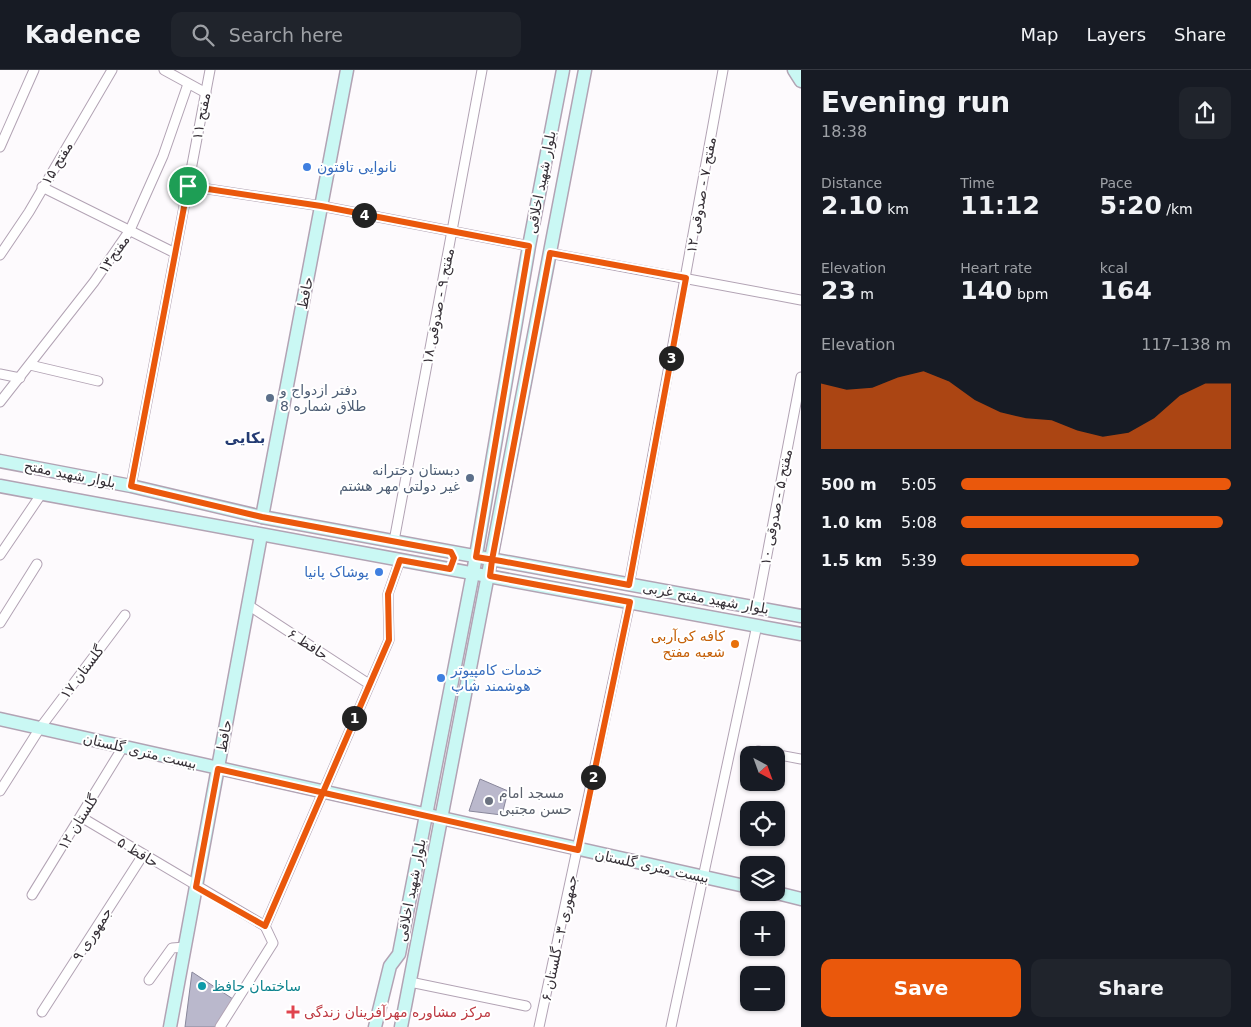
<!DOCTYPE html>
<html lang="en">
<head>
<meta charset="utf-8">
<style>
	:root { --surface:#171b24; --page:#20242c; --text:#f1f3f6; --muted:#9ea1a6; --line:#363941; --accent:#ea580c }
	body { margin:0; font-family:"DejaVu Sans",Cairo,sans-serif; background:var(--page); color:var(--text); height:100vh; display:flex; flex-direction:column; font-size:19px; white-space:nowrap }
	* { box-sizing:border-box; margin:0 }
	p { font-size:16px; color:var(--muted) }
	.icon { flex:none; width:28px; height:28px; fill:none; stroke:currentColor; stroke-width:2; stroke-linecap:round; stroke-linejoin:round }
	.map { position:relative; flex:1; overflow:hidden }
	.side { display:flex; flex-direction:column; background:var(--surface); width:450px }
	.side>* { flex:none }
	.needle { width:32px; rotate:139deg }
	.controls { position:absolute; left:740px; top:676px; display:grid; gap:10px }
	.controls a { display:grid; place-items:center; width:45px; height:45px; border-radius:10px; background:var(--surface); box-shadow:0 1px 4px #0004; font-size:25px }
	.pin { position:absolute; display:grid; place-items:center; width:42px; height:42px; color:#fff; margin:-21px; border:2px solid #fff; border-radius:50%; box-shadow:0 1px 5px #0007 }
	.km { position:absolute; width:25px; height:25px; margin:-12px; border-radius:50%; background:#222; color:#fff; font-size:14px; line-height:25px; text-align:center }
	.round { display:grid; place-items:center; flex:none; width:52px; height:52px; border-radius:10px; background:var(--page) }
	.overview { display:flex; align-items:center; justify-content:space-between; height:85px; padding:0 20px }
	h1 { font-size:28px; font-weight:800; line-height:38px }
	.figures { display:grid; grid-template-columns:repeat(3,1fr); gap:8px; height:85px; padding:5px 20px }
	.figures div { display:grid; align-content:center }
	.figures b { font-size:25px; font-weight:800 }
	.figures small { font-size:14px; font-weight:400 }
	.figures p { font-size:14px }
	.chart { height:140px; padding:10px 20px }
	.chart p { display:flex; justify-content:space-between }
	.chart svg { width:100%; height:90px; margin-top:5px; fill:var(--accent); opacity:.7 }
	.button { display:flex; gap:10px; margin-top:auto; padding:10px 20px }
	.button a { flex:1; height:58px; border-radius:10px; background:var(--accent); color:#fff; font-size:20px; font-weight:800; line-height:58px; text-align:center }
	.button a+a { background:var(--page); color:var(--text) }
	ul { padding:0 20px; list-style:none; font-size:16px }
	li { display:grid; grid-template-columns:80px 60px 1fr; align-items:center; height:38px }
	li i { height:12px; border-radius:6px; background:var(--accent) }
	header { display:flex; align-items:center; gap:30px; box-sizing:border-box; height:70px; padding:0 25px; background:var(--surface); border-bottom:1px solid var(--line) }
	header strong { font-size:24px }
	nav { display:flex; gap:28px; margin-inline-start:auto; font-size:18px }
	.search { width:350px; height:45px; background:var(--page); display:flex; align-items:center; gap:12px; box-sizing:border-box; padding:0 18px; border-radius:10px; color:var(--muted); font-size:19px }
	main { display:flex; flex:1; min-height:0 }
	.map>svg:first-child { display:block }
	.building { fill:#bab8cc; stroke:#89879b }
	.lines { fill:none; stroke-linecap:round; stroke-linejoin:round }
	.street-casing { stroke:#b2a3b4; stroke-width:11 }
	.secondary-casing { stroke:#b2a3b4; stroke-width:15 }
	.street { stroke:#fff; stroke-width:9 }
	.secondary { stroke:#caf8f4; stroke-width:12 }
	.route-casing { stroke:#fff; stroke-width:10 }
	.route { stroke:#ea580c; stroke-width:6 }
	.shop-dot { fill:#3f7fe0; stroke:#fff; stroke-width:2 }
	.service-dot { fill:#5c6f8a; stroke:#fff; stroke-width:2 }
	.food-dot { fill:#e8710a; stroke:#fff; stroke-width:2 }
	.worship-dot { fill:#6b7280; stroke:#fff; stroke-width:2 }
	.culture-dot { fill:#0f9aa8; stroke:#fff; stroke-width:2 }
	.health-dot { fill:#e0444e; stroke:#fff; stroke-width:2 }
	.labels { text-anchor:middle; dominant-baseline:central; stroke-width:4; stroke-linejoin:round; paint-order:stroke }
	.street-label { font-size:14px; fill:#363037; stroke:#fff }
	.shop-label { font-size:14px; fill:#366cbe; stroke:#fff; text-anchor:start }
	.service-label { font-size:14px; fill:#4e5e75; stroke:#fff; text-anchor:start }
	.food-label { font-size:14px; fill:#c56008; stroke:#fff; text-anchor:end }
	.worship-label { font-size:14px; fill:#5b616d; stroke:#fff; text-anchor:start }
	.culture-label { font-size:14px; fill:#0d838f; stroke:#fff; text-anchor:start }
	.health-label { font-size:14px; fill:#be3a42; stroke:#fff; text-anchor:start }
	.neighbourhood-label { font-size:15px; font-weight:bold; fill:#243b73; stroke:#fff }
</style>
</head>
<body>
<header>
<strong>Kadence</strong>
<div class="search"><svg class="icon" aria-label="search" viewBox="0 0 24 24"><circle cx="10" cy="10" r="6"/><path d="M15 15l6 6"/></svg>Search here</div>
<nav><a>Map</a><a>Layers</a><a>Share</a></nav>
</header>
<main>
<div class="map">
<svg width="801" height="957" viewBox="0 0 801 957">
	<rect width="100%" height="100%" fill="#fdfafd"/>
	<g class="building">
		<polygon points="480,709 508,721 502,745 469,741"/>
		<polygon points="192,902 236,931 216,957 185,957"/>
	</g>
	<g class="lines">
		<defs>
			<g id="street">
				<polyline points="164,0 206,23"/>
				<polyline points="0,77 34,0"/>
				<polyline points="188,116 321,136 529,176"/>
				<polyline points="42,117 175,183"/>
				<polyline points="549,183 801,230"/>
				<polyline points="0,185 29,142 112,0"/>
				<polyline points="30,295 98,311"/>
				<polyline points="0,304 20,308"/>
				<polyline points="0,332 94,212 130,160 163,86 188,14"/>
				<polyline points="131,416 210,0"/>
				<polyline points="394,471 482,0"/>
				<polyline points="0,485 42,423"/>
				<polyline points="629,515 723,0"/>
				<polyline points="248,535 369,614"/>
				<polyline points="757,537 801,307"/>
				<polyline points="0,553 37,494"/>
				<polyline points="758,681 801,689"/>
				<polyline points="0,721 40,658 125,545"/>
				<polyline points="81,747 265,856"/>
				<polyline points="32,825 123,677"/>
				<polyline points="265,856 389,570 388,524 400,490"/>
				<polyline points="149,910 172,878 185,877"/>
				<polyline points="410,912 526,936"/>
				<polyline points="42,942 143,785"/>
				<polyline points="220,957 273,873 265,856"/>
				<polyline points="539,957 630,532"/>
				<polyline points="671,957 757,555"/>
			</g>
			<g id="secondary">
				<polyline points="794,0 801,11"/>
				<polyline points="0,391 131,416 262,447 801,546"/>
				<polyline points="0,416 801,564"/>
				<polyline points="262,447 347,0"/>
				<polyline points="0,649 749,817"/>
				<polyline points="773,822 801,829"/>
				<polyline points="170,957 261,465"/>
				<polyline points="375,957 390,896 399,884 473,503 529,176 563,0"/>
				<polyline points="401,957 585,0"/>
			</g>
		</defs>
		<use href="#street" class="street-casing"/>
		<use href="#secondary" class="secondary-casing"/>
		<use href="#street" class="street"/>
		<use href="#secondary" class="secondary"/>
	</g>
	<g class="lines">
		<defs>
			<polyline id="route" points="188,116 131,416 262,447 451,482 454,488 450,499 400,490 388,524 389,570 265,856 196,817 218,699 578,780 630,532 490,506 492,490 550,183 686,208 629,515 501,491 476,487 529,176 321,136 188,116"/>
		</defs>
		<use href="#route" class="route-casing"/>
		<use href="#route" class="route"/>
	</g>
	<g class="shop-dot">
		<circle cx="307" cy="97" r="5"/>
		<circle cx="379" cy="502" r="5"/>
		<circle cx="441" cy="608" r="5"/>
	</g>
	<g class="service-dot">
		<circle cx="270" cy="328" r="5"/>
		<circle cx="470" cy="408" r="5"/>
	</g>
	<circle class="food-dot" cx="735" cy="574" r="5"/>
	<circle class="worship-dot" cx="489" cy="731" r="5"/>
	<circle class="culture-dot" cx="202" cy="916" r="5"/>
	<path class="health-dot" d="M290.5 934.5h5v5h5v5h-5v5h-5v-5h-5v-5h5z"/>
	<g class="labels">
		<g class="street-label">
			<text transform="translate(201 46) rotate(-79)">مفتح ۱۱</text>
			<text transform="translate(57 93) rotate(-59)">مفتح ۱۵</text>
			<text transform="translate(541 112) rotate(-79)">بلوار شهید اخلاقی</text>
			<text transform="translate(701 125) rotate(-80)">مفتح ۷ - صدوقی ۱۲</text>
			<text transform="translate(114 184) rotate(-55)">مفتح۱۳</text>
			<text transform="translate(305 223) rotate(-79)">حافظ</text>
			<text transform="translate(438 236) rotate(-79)">مفتح ۹ - صدوقی ۱۸</text>
			<text transform="translate(70 404) rotate(11)">بلوار شهید مفتح</text>
			<text transform="translate(776 437) rotate(-79)">مفتح ۵ - صدوقی ۱۰</text>
			<text transform="translate(706 528) rotate(10)">بلوار شهید مفتح غربی</text>
			<text transform="translate(308 574) rotate(33)">حافظ ۶</text>
			<text transform="translate(82 602) rotate(-53)">گلستان ۱۷</text>
			<text transform="translate(224 666) rotate(-80)">حافظ</text>
			<text transform="translate(140 681) rotate(13)">بیست متری گلستان</text>
			<text transform="translate(78 752) rotate(-58)">گلستان ۱۲</text>
			<text transform="translate(138 782) rotate(31)">حافظ ۵</text>
			<text transform="translate(652 796) rotate(12)">بیست متری گلستان</text>
			<text transform="translate(411 820) rotate(-79)">بلوار شهید اخلاقی</text>
			<text transform="translate(92 864) rotate(-57)">جمهوری ۹</text>
			<text transform="translate(559 868) rotate(-78)">جمهوری ۳ - گلستان ۶</text>
		</g>
		<g class="shop-label">
			<text x="317" y="97">نانوایی تافتون</text>
			<text x="369" y="502" text-anchor="end">پوشاک پانیا</text>
			<text x="451" y="600">خدمات کامپیوتر<tspan x="451" dy="16">هوشمند شاپ</tspan></text>
		</g>
		<g class="service-label">
			<text x="280" y="320">دفتر ازدواج و<tspan x="280" dy="16">طلاق شماره 8</tspan></text>
			<text x="460" y="400" text-anchor="end">دبستان دخترانه<tspan x="460" dy="16">غیر دولتی مهر هشتم</tspan></text>
		</g>
		<g class="food-label">
			<text x="725" y="566">کافه کی‌آربی<tspan x="725" dy="16">شعبه مفتح</tspan></text>
		</g>
		<g class="worship-label">
			<text x="499" y="723">مسجد امام<tspan x="499" dy="16">حسن مجتبی</tspan></text>
		</g>
		<g class="culture-label">
			<text x="212" y="916">ساختمان حافظ</text>
		</g>
		<g class="health-label">
			<text x="304" y="942">مرکز مشاوره مهرآفرینان زندگی</text>
		</g>
		<g class="neighbourhood-label">
			<text x="245" y="368">بکایی</text>
		</g>
	</g>
</svg>
<div class="controls">
<a><svg class="needle" viewBox="-14 -14 28 28"><path d="M0-13l5 13h-10z" fill="#e53935"/><path d="M0 13l5-13h-10z" fill="#9ea1a6"/></svg></a>
<a><svg class="icon" aria-label="locate" viewBox="0 0 24 24"><circle cx="12" cy="12" r="6"/><path d="M12 2v4M12 18v4M2 12h4M18 12h4"/></svg></a>
<a><svg class="icon" aria-label="layers" viewBox="0 0 24 24"><path d="M12 4l9 5-9 5-9-5zM3 14l9 5 9-5"/></svg></a>
<a>+</a>
<a>−</a>
</div>
<div class="pin" style="left:188px;top:116px;background:#1e9e55"><svg class="icon" aria-label="arrive" viewBox="0 0 24 24"><path d="M6 21V4h12l-3 4 3 4H6"/></svg></div>
<b class="km" style="left:354px;top:648px">1</b>
<b class="km" style="left:593px;top:707px">2</b>
<b class="km" style="left:671px;top:288px">3</b>
<b class="km" style="left:364px;top:145px">4</b>
</div>
<section class="side">
<div class="overview"><div><h1>Evening run</h1><p>18:38</p></div><a class="round"><svg class="icon" aria-label="share" viewBox="0 0 24 24"><path d="M12 15V3M7 8l5-5 5 5M5 13v7h14v-7"/></svg></a></div>
<div class="figures">
<div><p>Distance</p><b>2.10<small> km</small></b></div>
<div><p>Time</p><b>11:12</b></div>
<div><p>Pace</p><b>5:20<small> /km</small></b></div>
</div>
<div class="figures">
<div><p>Elevation</p><b>23<small> m</small></b></div>
<div><p>Heart rate</p><b>140<small> bpm</small></b></div>
<div><p>kcal</p><b>164</b></div>
</div>
<div class="chart"><p><span>Elevation</span>117–138 m</p>
<svg viewBox="0 0 160 44" preserveAspectRatio="none"><path d="M0 44V12L10 15L20 14L30 9L40 6L50 11L60 20L70 26L80 29L90 30L100 35L110 38L120 36L130 29L140 18L150 12L160 12V44z"/></svg>
</div>
<ul>
<li><b>500 m</b>5:05<i style="width:100%"></i></li>
<li><b>1.0 km</b>5:08<i style="width:97%"></i></li>
<li><b>1.5 km</b>5:39<i style="width:66%"></i></li>
</ul>
<div class="button"><a>Save</a><a>Share</a></div>
</section>
</main>
</body>
</html>
